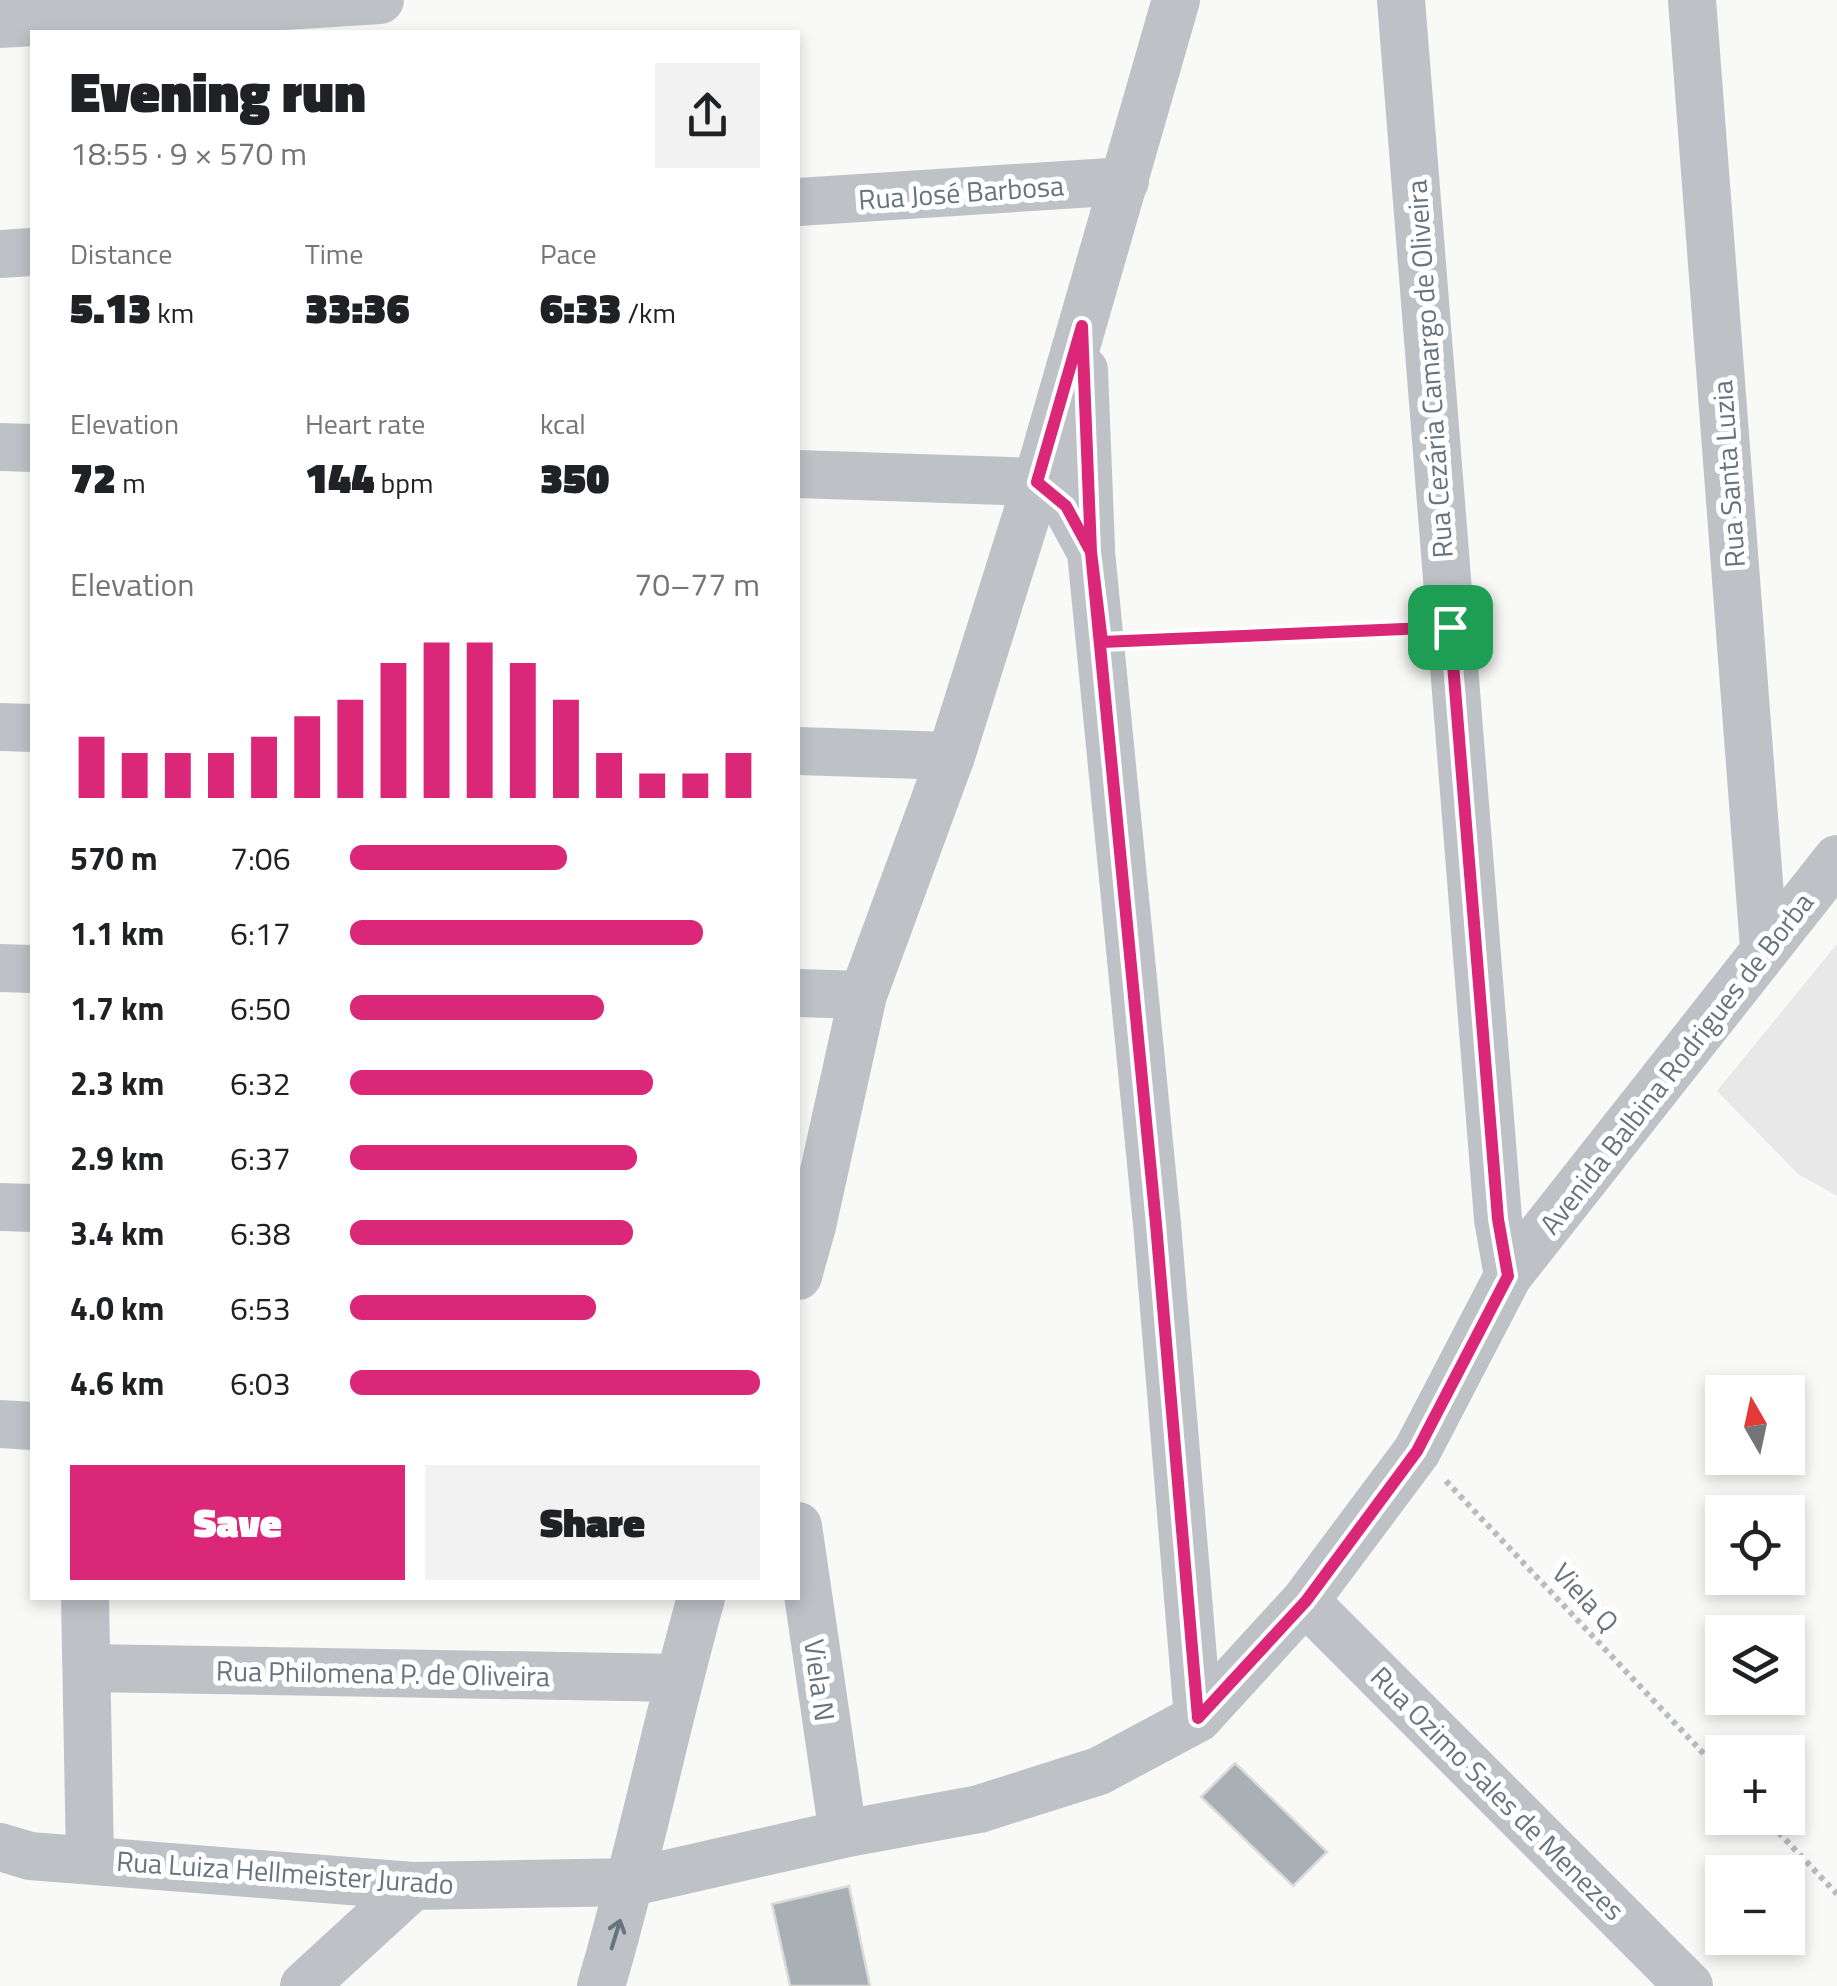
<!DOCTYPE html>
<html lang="en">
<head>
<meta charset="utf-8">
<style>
	:root { --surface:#fff; --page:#f2f2f2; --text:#202124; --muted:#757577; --accent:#db2777 }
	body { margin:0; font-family:"Titillium Web",sans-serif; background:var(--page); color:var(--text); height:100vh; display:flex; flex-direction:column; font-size:38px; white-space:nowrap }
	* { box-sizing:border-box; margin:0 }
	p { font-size:32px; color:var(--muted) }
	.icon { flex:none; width:55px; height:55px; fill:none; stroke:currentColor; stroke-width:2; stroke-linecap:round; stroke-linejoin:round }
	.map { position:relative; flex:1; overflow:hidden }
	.side { position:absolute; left:30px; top:30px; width:770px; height:1570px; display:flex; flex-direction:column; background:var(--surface); border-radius:0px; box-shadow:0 5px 15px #0003 }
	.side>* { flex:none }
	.needle { width:65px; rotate:351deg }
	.controls { position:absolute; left:1705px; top:1375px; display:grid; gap:20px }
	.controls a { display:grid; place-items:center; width:100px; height:100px; border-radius:0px; background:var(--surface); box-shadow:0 5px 15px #0003; font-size:50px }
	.pin { position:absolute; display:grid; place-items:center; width:85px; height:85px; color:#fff; margin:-42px; border-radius:20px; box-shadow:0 5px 15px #0006 }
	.round { display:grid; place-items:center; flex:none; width:105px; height:105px; border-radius:0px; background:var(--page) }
	.headline { display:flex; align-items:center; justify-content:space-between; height:170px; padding:0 40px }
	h1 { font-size:55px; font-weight:800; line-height:75px }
	.figures { display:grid; grid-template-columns:repeat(3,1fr); gap:15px; height:170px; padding:10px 40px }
	.figures div { display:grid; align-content:center }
	.figures b { font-size:42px; font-weight:800 }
	.figures small { font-size:28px; font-weight:400 }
	.figures p { font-size:28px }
	.chart { height:280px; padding:20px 40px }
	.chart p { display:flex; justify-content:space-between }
	.chart svg { width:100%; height:180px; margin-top:10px; stroke:var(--accent); stroke-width:6 }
	.button { display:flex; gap:20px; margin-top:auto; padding:20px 40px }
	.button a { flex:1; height:115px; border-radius:0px; background:var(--accent); color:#fff; font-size:40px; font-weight:800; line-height:115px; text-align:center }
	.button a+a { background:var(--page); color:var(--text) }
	ul { padding:0 40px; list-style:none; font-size:32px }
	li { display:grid; grid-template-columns:160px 120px 1fr; align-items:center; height:75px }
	li i { height:25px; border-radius:12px; background:var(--accent) }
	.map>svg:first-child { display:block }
	.built { fill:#e7e8e7 }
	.building { fill:#a9b0b5; stroke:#dbdbd9; stroke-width:2.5 }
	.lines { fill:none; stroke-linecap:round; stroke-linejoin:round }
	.path { stroke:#b9bcbf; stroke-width:6; stroke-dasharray:5 5; stroke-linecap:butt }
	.minor { stroke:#bec2c6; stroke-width:48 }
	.oneway { stroke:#66747f }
	.route-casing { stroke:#fff; stroke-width:20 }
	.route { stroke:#db2777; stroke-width:12 }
	.labels { text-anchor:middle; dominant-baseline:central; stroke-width:10; stroke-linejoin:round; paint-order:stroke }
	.street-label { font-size:28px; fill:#66747f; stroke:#fff }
</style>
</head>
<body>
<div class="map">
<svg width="1837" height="1986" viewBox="0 0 1837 1986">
	<rect width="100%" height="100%" fill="#f9f9f7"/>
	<polygon class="built" points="1837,944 1837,1196 1798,1174 1717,1091"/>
	<g class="building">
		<polygon points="1235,1763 1327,1852 1293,1886 1201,1797"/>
		<polygon points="849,1886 870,1986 790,1986 772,1904"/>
	</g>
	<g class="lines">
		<g class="path">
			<polyline points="1143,640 1410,629"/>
			<polyline points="1446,1481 1722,1773"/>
			<polyline points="1765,1818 1837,1894"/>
		</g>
		<g class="minor">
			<polyline points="1401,0 1498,1219 1508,1276"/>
			<polyline points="1692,0 1764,948"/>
			<polyline points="0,24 380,0"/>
			<polyline points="798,202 1125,181"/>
			<polyline points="0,254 32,252"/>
			<polyline points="1084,370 1091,548"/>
			<polyline points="0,447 32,448"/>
			<polyline points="798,474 1037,482 1066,506 1091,552 1157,1224 1198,1718"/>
			<polyline points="0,727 32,728"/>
			<polyline points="798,751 951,756"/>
			<polyline points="0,968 32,969"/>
			<polyline points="798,993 863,995"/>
			<polyline points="0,1207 32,1208"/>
			<polyline points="798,1276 812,1226 863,995 951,756 1037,482 1176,0"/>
			<polyline points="0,1424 32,1426"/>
			<polyline points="798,1526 843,1834"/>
			<polyline points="85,1598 90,1859"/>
			<polyline points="1305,1601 1689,1986"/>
			<polyline points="87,1668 679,1678"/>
			<polyline points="0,1847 30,1856 413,1886 632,1882 843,1834 979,1809 1099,1771 1198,1718 1305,1601 1417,1451 1508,1276 1837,859"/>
			<polyline points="304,1986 413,1886"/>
			<path d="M601 1986C639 1858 665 1727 701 1598"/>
		</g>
	</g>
	<defs><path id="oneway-shaft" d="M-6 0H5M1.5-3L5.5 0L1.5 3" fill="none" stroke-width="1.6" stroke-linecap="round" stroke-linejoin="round" transform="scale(2.5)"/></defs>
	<use class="oneway" href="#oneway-shaft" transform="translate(616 1934) rotate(-73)"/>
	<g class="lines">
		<defs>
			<polyline id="route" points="1450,627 1102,642 1091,552 1082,326 1037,482 1066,506 1091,552 1156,1224 1198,1718 1306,1601 1417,1451 1508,1276 1498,1219 1450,627"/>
		</defs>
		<use href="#route" class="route-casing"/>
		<use href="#route" class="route"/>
	</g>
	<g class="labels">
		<g class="street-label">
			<text transform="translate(961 192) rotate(-4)">Rua José Barbosa</text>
			<text transform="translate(1429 369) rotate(-94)">Rua Cezária Camargo de Oliveira</text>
			<text transform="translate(1728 474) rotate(-94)">Rua Santa Luzia</text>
			<text transform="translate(1676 1063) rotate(-52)">Avenida Balbina Rodrigues de Borba</text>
			<text transform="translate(1586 1597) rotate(47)">Viela Q</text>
			<text transform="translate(383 1673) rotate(1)">Rua Philomena P. de Oliveira</text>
			<text transform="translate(820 1680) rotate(82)">Viela N</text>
			<text transform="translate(1498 1793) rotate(45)">Rua Ozimo Sales de Menezes</text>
			<text transform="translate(285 1872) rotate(4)">Rua Luiza Hellmeister Jurado</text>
		</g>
	</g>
</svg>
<div class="controls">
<a><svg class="needle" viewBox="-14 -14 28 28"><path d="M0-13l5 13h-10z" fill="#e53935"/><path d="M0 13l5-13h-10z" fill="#757577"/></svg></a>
<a><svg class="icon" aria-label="locate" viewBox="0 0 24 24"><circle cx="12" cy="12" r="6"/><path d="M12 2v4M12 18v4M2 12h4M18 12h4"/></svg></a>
<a><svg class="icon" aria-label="layers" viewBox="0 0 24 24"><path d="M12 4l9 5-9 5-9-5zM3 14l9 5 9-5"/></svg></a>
<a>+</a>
<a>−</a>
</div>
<div class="pin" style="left:1450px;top:627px;background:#1e9e55"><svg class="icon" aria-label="arrive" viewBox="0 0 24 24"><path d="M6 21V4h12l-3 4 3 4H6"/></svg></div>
<section class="side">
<div class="headline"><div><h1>Evening run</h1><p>18:55 · 9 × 570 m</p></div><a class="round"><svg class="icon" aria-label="share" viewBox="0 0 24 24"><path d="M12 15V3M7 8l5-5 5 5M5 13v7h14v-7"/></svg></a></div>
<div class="figures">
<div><p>Distance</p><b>5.13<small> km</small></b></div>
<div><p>Time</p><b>33:36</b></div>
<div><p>Pace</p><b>6:33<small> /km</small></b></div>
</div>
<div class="figures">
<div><p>Elevation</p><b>72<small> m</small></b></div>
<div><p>Heart rate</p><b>144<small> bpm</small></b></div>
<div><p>kcal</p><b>350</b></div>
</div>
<div class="chart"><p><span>Elevation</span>70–77 m</p>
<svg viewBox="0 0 160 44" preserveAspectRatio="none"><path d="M5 44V29M15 44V33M25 44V33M35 44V33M45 44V29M55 44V24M65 44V20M75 44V11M85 44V6M95 44V6M105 44V11M115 44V20M125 44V33M135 44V38M145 44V38M155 44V33"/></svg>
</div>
<ul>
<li><b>570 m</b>7:06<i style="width:53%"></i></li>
<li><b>1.1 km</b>6:17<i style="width:86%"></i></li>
<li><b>1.7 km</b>6:50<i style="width:62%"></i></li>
<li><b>2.3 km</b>6:32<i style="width:74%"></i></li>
<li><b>2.9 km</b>6:37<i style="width:70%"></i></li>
<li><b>3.4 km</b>6:38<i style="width:69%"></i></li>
<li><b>4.0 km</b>6:53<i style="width:60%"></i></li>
<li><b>4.6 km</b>6:03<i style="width:100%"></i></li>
</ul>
<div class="button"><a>Save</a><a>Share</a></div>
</section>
</div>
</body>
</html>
